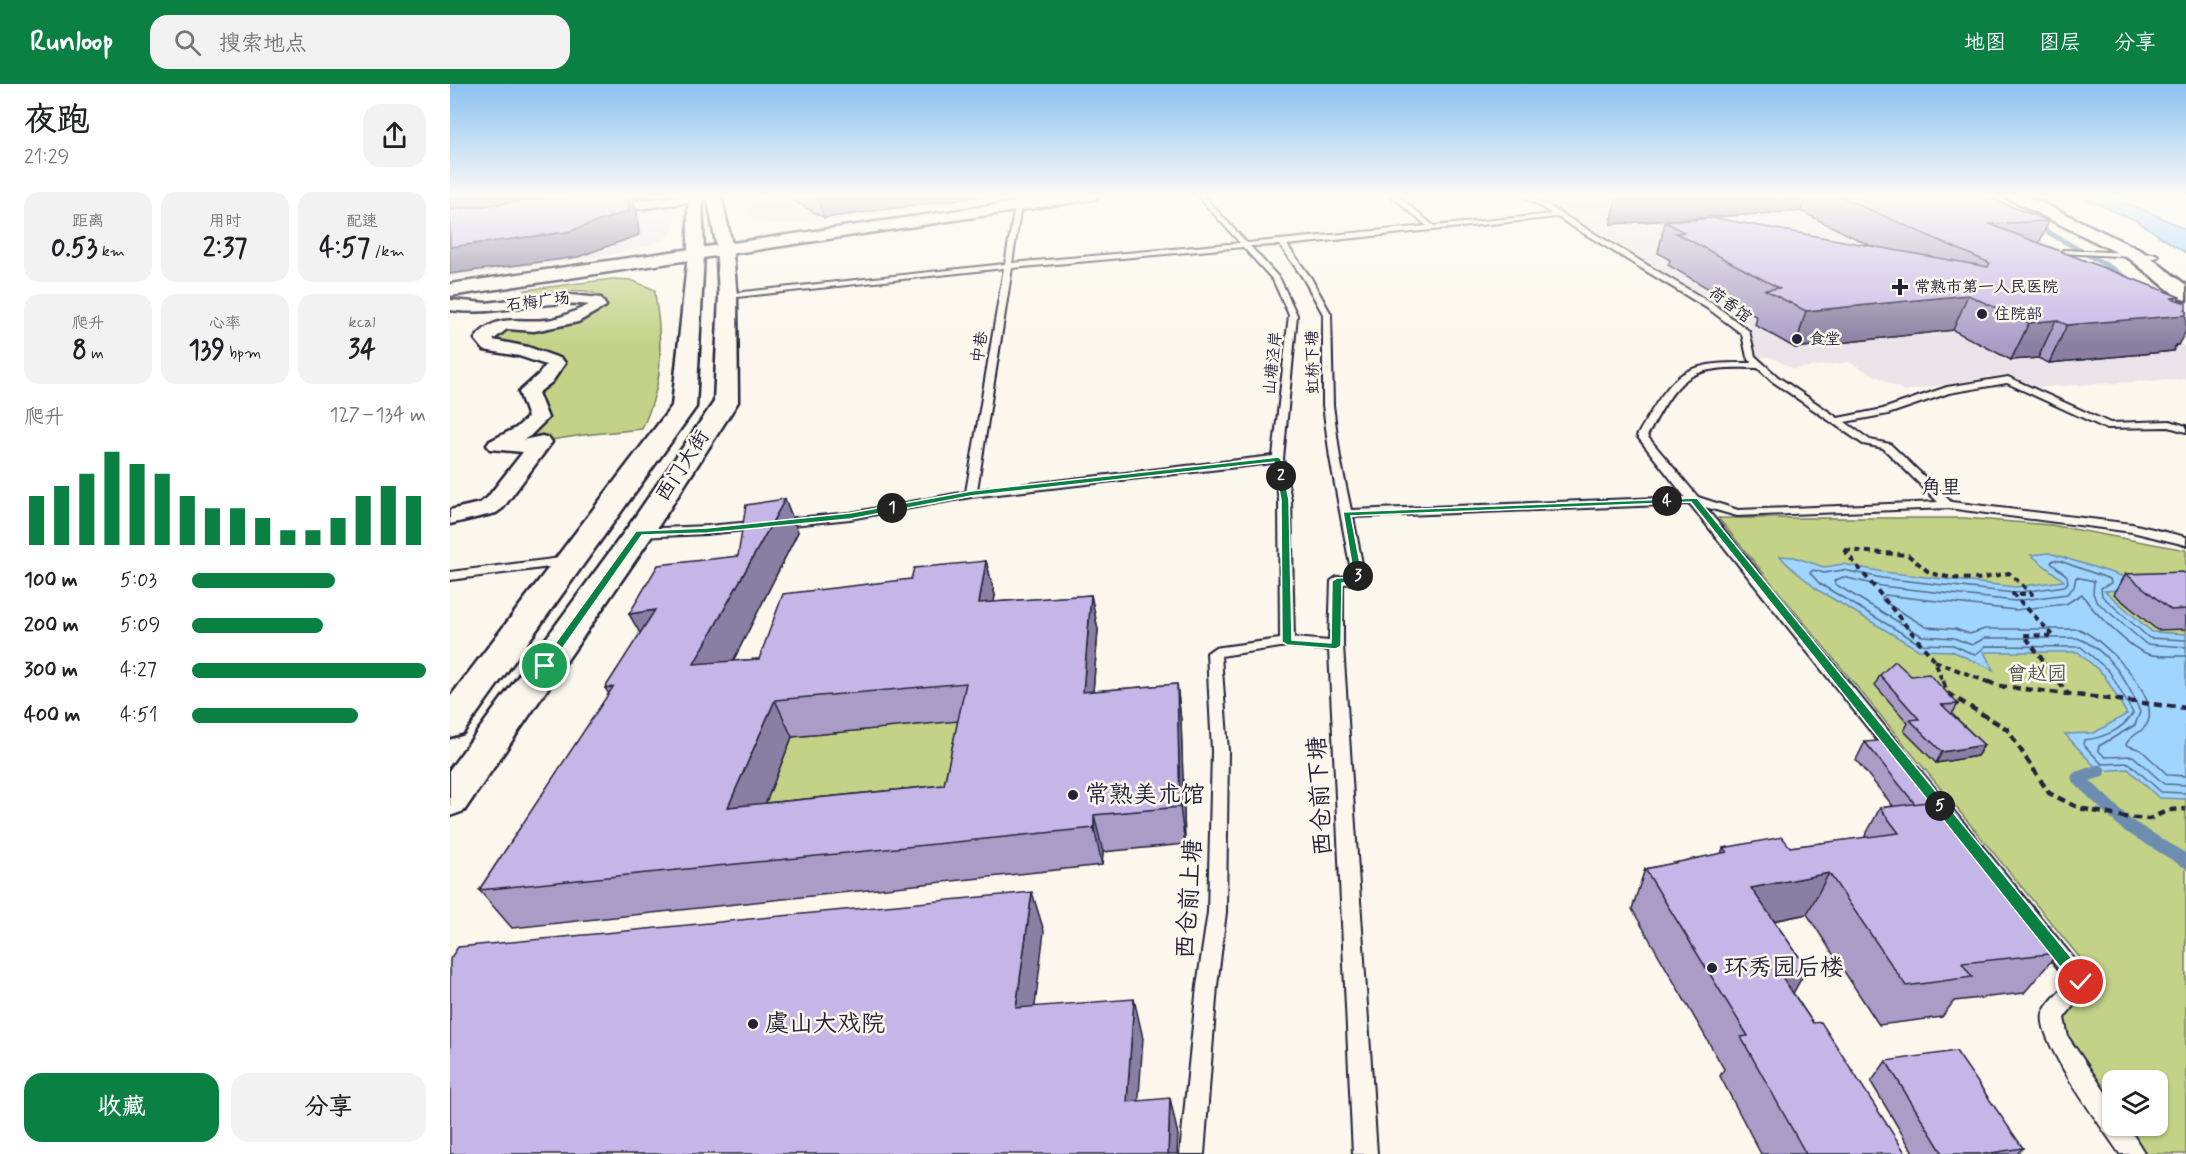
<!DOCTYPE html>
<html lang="zh">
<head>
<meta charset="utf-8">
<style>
	:root { --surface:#fff; --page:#f2f2f2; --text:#202124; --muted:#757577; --accent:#0b8043 }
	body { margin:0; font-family:Mynerve,"LXGW WenKai TC",sans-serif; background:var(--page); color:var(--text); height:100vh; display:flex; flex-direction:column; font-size:22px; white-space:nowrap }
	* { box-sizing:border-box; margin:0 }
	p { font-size:20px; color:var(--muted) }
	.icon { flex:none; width:33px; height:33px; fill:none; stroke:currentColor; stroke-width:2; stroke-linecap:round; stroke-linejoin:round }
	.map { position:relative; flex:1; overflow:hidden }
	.side { display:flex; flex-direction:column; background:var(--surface); width:450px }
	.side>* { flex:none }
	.controls { position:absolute; left:1652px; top:986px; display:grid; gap:12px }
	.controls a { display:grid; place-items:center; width:66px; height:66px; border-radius:12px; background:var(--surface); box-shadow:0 2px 4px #0004; font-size:30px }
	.pin { position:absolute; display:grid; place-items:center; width:51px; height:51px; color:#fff; margin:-26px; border:3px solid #fff; border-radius:50%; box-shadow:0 2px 6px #0007 }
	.km { position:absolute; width:30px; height:30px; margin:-15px; border-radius:50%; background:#222; color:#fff; font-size:16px; line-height:30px; text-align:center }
	.round { display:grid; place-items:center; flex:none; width:63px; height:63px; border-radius:18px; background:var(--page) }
	.overview { display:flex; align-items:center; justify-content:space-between; height:102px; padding:0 24px }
	h1 { font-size:33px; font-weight:800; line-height:45px }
	.metrics { display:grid; grid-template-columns:repeat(3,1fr); gap:9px; height:102px; padding:6px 24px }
	.metrics div { display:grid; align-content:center; border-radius:15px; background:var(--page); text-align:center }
	.metrics b { font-size:26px; font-weight:800 }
	.metrics small { font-size:16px; font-weight:400 }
	.metrics p { font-size:16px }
	.chart { height:168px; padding:12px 24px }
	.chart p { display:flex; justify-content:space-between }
	.chart svg { width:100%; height:108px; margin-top:6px; stroke:var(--accent); stroke-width:6 }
	.primary-button { display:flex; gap:12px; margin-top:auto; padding:12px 24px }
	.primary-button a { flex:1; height:69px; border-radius:18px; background:var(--accent); color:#fff; font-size:24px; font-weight:800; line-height:69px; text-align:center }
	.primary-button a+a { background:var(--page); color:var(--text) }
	ul { padding:0 24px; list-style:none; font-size:20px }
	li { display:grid; grid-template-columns:96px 72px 1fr; align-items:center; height:45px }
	li i { height:15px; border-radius:8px; background:var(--accent) }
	header { display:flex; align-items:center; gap:36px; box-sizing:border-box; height:84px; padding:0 30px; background:var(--accent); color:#fff }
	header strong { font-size:28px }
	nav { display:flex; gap:33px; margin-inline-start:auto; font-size:21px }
	.search { width:420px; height:54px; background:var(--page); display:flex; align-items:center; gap:15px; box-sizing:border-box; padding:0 21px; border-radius:18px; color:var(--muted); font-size:22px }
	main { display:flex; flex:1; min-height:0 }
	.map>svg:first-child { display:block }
	.built { fill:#eae4ea }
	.green { fill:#c3d287; stroke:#727a61; stroke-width:1.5 }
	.water { fill:#9fd5fe; stroke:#6d8db0; stroke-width:1.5 }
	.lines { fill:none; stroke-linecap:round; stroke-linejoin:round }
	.shore { stroke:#546a89; stroke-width:1.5 }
	.stream-far2 { stroke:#6d8db0; stroke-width:5 }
	.stream-far1 { stroke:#6d8db0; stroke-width:7 }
	.stream { stroke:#6d8db0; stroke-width:13 }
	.lane-casing { stroke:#22223b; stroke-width:4 }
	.street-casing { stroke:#22223b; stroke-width:5 }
	.secondary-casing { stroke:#22223b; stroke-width:5 }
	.primary-casing { stroke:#22223b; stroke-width:5 }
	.path-far1 { stroke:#22223b; stroke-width:4; stroke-dasharray:6 4.5; stroke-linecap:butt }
	.path { stroke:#22223b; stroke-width:4.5; stroke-dasharray:8 5; stroke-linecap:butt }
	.lane { fill:#fbf7ec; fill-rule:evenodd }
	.street { fill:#fbf7ec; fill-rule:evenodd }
	.secondary { fill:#fbf7ec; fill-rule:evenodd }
	.primary { fill:#fbf7ec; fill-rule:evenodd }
	.wall { fill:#a99dc7; stroke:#22223b; stroke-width:1.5; fill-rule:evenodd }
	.shaded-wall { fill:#897fa2; stroke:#22223b; stroke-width:1.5 }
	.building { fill:#c4b6e7; stroke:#22223b; stroke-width:1.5; fill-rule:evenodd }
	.route { fill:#0b8043; stroke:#fff; stroke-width:1.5 }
	.poi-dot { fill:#22223b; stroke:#fbf7ec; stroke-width:2 }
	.labels { text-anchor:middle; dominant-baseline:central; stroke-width:5; stroke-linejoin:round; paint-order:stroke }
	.far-poi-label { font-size:16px; fill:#22223b; stroke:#fbf7ec; text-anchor:start }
	.far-street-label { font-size:16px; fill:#22223b; stroke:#fbf7ec }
	.street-label { font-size:20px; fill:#22223b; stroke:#fbf7ec }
	.park-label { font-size:20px; fill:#525752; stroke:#fbf7ec }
	.near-poi-label { font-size:24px; fill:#22223b; stroke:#fbf7ec; text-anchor:start }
	.near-street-label { font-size:24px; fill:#22223b; stroke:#fbf7ec }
</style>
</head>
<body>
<header>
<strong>Runloop</strong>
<div class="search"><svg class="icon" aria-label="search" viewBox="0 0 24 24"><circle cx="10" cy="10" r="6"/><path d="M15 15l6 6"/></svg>搜索地点</div>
<nav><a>地图</a><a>图层</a><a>分享</a></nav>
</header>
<main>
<section class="side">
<div class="overview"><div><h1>夜跑</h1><p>21:29</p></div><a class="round"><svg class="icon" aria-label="share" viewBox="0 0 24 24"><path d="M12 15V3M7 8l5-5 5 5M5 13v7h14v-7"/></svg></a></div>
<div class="metrics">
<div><p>距离</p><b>0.53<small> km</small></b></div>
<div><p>用时</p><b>2:37</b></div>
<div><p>配速</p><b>4:57<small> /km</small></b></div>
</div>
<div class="metrics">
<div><p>爬升</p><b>8<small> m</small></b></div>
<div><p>心率</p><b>139<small> bpm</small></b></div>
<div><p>kcal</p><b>34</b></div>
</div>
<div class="chart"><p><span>爬升</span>127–134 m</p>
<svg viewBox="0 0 160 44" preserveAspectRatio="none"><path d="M5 44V24M15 44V20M25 44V15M35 44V6M45 44V11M55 44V15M65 44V24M75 44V29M85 44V29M95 44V33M105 44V38M115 44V38M125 44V33M135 44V24M145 44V20M155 44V24"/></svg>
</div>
<ul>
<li><b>100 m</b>5:03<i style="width:61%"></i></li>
<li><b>200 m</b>5:09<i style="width:56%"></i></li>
<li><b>300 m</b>4:27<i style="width:100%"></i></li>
<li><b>400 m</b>4:51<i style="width:71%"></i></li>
</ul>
<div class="primary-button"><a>收藏</a><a>分享</a></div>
</section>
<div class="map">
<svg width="1736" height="1070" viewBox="0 0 1736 1070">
	<rect width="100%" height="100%" fill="#fbf7ec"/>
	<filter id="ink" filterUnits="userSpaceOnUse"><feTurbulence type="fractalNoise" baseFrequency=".0167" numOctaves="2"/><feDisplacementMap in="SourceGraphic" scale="12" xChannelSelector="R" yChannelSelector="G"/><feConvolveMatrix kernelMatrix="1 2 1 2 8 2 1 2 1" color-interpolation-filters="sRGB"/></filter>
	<g filter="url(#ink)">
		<g class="built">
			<polygon points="0,111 227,111 223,147 216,154 200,161 160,171 0,194"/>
			<polygon points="293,111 561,111 563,113 367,138 324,140 309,137 301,133"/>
			<polygon points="1086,111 1515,111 1613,168 1736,264 1736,295 1576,304 1553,291 1454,307 1399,278 1343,285 1321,273 1308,273 1298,238"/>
		</g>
		<g class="green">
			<path d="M162 195 181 196 205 206C205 219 209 231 209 244 212 286 209 307 192 345L133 351 101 356 84 361 54 362 88 335 78 308 106 279 40 262 46 245 122 235 152 214C136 200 101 209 82 213L75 206Z"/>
			<polygon points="1268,434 1514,434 1601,441 1736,466 1736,1070 1683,1070 1664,1041 1707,1041 1707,996 1662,996 1662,1038 1603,932 1644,891"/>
			<polygon points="527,635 507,738 299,761 342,653"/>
		</g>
		<g class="water">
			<path d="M1625 111C1664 111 1703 128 1736 146V169L1685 136Z"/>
			<path d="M1599 469 1672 492 1692 505 1655 507 1702 548 1736 550V715L1709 714 1678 685 1649 687 1615 650 1644 649 1677 630 1654 591 1628 568H1534L1543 586 1502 567 1469 566 1366 505C1354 493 1340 485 1330 472L1344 473 1374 483 1393 480 1433 488 1565 503 1614 497 1581 471Z"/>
		</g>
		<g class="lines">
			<g class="shore">
				<path d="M1736 556 1699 554 1652 512 1651 504 1661 499 1660 495 1610 477 1603 476 1601 479 1617 492 1618 498 1615 502 1564 509 1432 494 1393 486 1374 489 1363 486 1360 489 1370 500 1470 560 1503 561 1525 571 1536 562 1631 563 1659 587 1683 629C1673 646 1653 654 1634 656L1633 660 1652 680 1679 679 1711 708 1736 709"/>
				<path d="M1736 563 1696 560 1646 517 1643 509 1644 497 1626 493 1624 503 1617 510 1565 517 1431 502 1393 493 1384 497 1385 500 1472 552 1504 554 1522 561 1535 554H1627C1658 565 1679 599 1690 628L1685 641 1649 662 1648 666 1655 673 1683 672 1714 700 1736 701"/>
				<path d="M1736 572C1724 572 1709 573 1698 570 1679 564 1642 527 1632 510L1616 520 1565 526 1435 511 1432 514 1433 517 1476 543 1505 545 1520 550 1535 545H1629C1653 555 1709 609 1698 638 1694 649 1679 651 1676 661L1691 666 1718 691 1736 692"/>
			</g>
			<polyline class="stream-far2" points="1582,139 1663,185 1677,195"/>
			<polyline class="stream-far1" points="1675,194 1679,197"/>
			<polyline class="stream" points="1649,687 1628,694 1677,741 1736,777"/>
			<defs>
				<g id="lane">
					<path d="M747 111H753L797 159 977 142 940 111H947L984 142 1102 130 1072 111H1080L1266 222 1299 247 1305 272 1328 293 1388 334 1433 325 1497 303 1558 293 1660 339 1720 337 1736 342V348L1719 343 1655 344 1557 299 1499 309 1438 330 1395 338 1420 356 1440 360 1501 418 1682 440 1736 453V461L1682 448 1498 424 1287 432 1255 423 1453 665 1455 669 1453 673 1447 675 1441 673 1240 420 903 433 915 495 909 499 893 500V562L927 1070H903L879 566 837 562 771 572 778 667 776 828 767 902 754 1070H730L747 902 758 828 762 667 757 569 764 564 830 555 829 416 823 379 521 413 400 435 257 450 189 453 183 449 189 445 257 442 400 429 516 408 554 184 278 214 274 212 275 210 555 180 565 122 568 120 571 122 562 179 790 159ZM1107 133 1260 226 1292 250 1297 273 1302 279C1281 279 1257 278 1238 287 1217 296 1198 333 1187 352L1235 413 901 426 890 374 883 321 881 230 861 194 837 161ZM830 161 853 194 873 230V321L880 374 902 492 887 493 881 497 879 557 844 554 841 416 833 375 847 231 830 195 800 162ZM793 163 823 196 839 231 823 372 527 406 562 184ZM1308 284 1322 297 1413 360 1433 364 1488 418 1288 426 1248 413 1197 352C1208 333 1222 302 1242 292 1261 282 1287 284 1308 284Z"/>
					<polygon points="1613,166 1706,170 1709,172 1706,174 1611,169"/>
					<polygon points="119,473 123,474 125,477 123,480 0,496 0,488"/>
					<path d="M1506 735 1512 737 1638 892 1641 898 1614 934 1618 953 1662 1018V1041H1677L1695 1070H1670C1653 1044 1587 958 1593 930 1596 919 1611 907 1619 898L1500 747 1497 742 1500 737Z"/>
				</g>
				<g id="street">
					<polygon points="235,111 271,111 265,115 147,130 141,126 147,122"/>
					<polygon points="564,111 578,111 583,116 581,119 573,119"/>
					<path d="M109 210 151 214 156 222 128 238 84 247 57 245 43 256 78 263 112 275 115 279 102 298 88 309 98 334 80 352 73 356 92 352 99 354 102 358 53 424 46 429 0 440V426L30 419 37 414 73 368 40 365 37 361 40 357 66 344 78 333 69 308 89 290 96 281 69 272 34 266 25 255C46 226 74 241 103 235 116 232 127 226 139 221 92 214 47 233 0 226V216L36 219Z"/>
				</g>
				<g id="secondary">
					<polygon points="238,111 252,111 254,170 246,323 13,649 0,653 0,613 222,322 238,170"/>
					<polygon points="257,111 271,111 282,160 287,212 288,318 204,449 14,727 0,732 0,685 178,443 264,318 269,212 266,160"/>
					<polygon points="1551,111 1572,111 1595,120 1692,167 1736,201 1736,216 1729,214 1680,175"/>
				</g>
				<polygon id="primary" points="613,111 651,111 644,115 0,212 0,200"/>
			</defs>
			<use href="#lane" class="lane-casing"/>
			<use href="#street" class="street-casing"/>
			<use href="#secondary" class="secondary-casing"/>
			<use href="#primary" class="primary-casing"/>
			<g class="path-far1">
				<polyline points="1394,466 1485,577 1493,599"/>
				<polyline points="1395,466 1458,471 1480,489 1502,494 1528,495 1559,489 1582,510 1563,510 1604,552 1574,551 1610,599"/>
				<polyline points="1485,577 1540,599"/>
			</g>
			<g class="path">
				<polyline points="1493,597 1497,609 1557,645 1599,709 1629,724 1674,733 1699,735 1719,726 1736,725"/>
				<polyline points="1537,597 1549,602 1736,624"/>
				<polyline points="1608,597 1618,610"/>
			</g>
			<use href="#lane" class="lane"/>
			<use href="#street" class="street"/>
			<use href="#secondary" class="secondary"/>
			<use href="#primary" class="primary"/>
		</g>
		<g class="wall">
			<polygon points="334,111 538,111 374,134"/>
			<polygon points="1117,111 1532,111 1599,137 1589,159 1730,213 1728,216 1728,261 1726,261 1723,267 1599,279 1588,274 1561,276 1503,246 1345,264 1305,241 1307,233 1218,181 1220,176 1208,169 1215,138 1421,162 1351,127 1161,140 1167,112 1122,114"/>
			<path d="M335 415 348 448 283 577 309 575 461 495 536 477 545 511 544 518 641 511 648 546 643 607 727 600 731 637 735 760 653 768 652 781 62 844 29 806 159 610 155 604 191 549 179 530 288 472ZM508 637 494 701 315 719 342 653Z"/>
			<polygon points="1676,490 1736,490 1736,545 1707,546 1664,510"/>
			<polygon points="1430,591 1461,592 1508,620 1502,630 1534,661 1527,672 1486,679 1454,647 1458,639 1425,601"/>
			<polygon points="1415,658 1523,749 1518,758 1608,869 1574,909 1504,917 1492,933 1429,941 1357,830 1324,837 1357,884 1343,909 1363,939 1456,1070 1311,1070 1270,992 1274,985 1182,825 1195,785 1271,770 1273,764 1340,763 1414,754 1430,724 1443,722 1406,676"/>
			<polygon points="1436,977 1573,1064 1567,1070 1464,1070 1421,998"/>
		</g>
		<g class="shaded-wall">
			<polygon points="24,111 195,111 195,114 182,116 187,127 189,151 128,173 0,190 0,114"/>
			<polygon points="367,111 538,111 374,134"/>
			<polygon points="1122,111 1356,111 1351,127 1161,140 1167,112 1122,114"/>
			<polygon points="1518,211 1503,246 1345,264 1356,227"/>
			<polygon points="1736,226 1736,247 1728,261 1726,261 1723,267 1599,279 1617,241"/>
			<polygon points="1606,236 1588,274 1561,276 1579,239"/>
			<polygon points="335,415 348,448 263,617 244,580"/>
			<polygon points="536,477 545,511 539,555 529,519"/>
			<polygon points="641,511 648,546 640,645 633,608"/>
			<polygon points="205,526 199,565 179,530"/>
			<polygon points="727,600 731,637 735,760 730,723"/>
			<polygon points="325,616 342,653 299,761 278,723"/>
			<polygon points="1534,661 1527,672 1486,679 1492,668"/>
			<polygon points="644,731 653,768 652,781 644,744"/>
			<polygon points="1379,789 1357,830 1282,845 1301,804"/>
			<polygon points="582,808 594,847 580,963 566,924"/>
			<polygon points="1357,884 1335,924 1330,890"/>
			<polygon points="684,915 693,954 686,1055 677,1018"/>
			<polygon points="720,1014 728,1051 727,1070 718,1070"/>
		</g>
		<g class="building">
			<polygon points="0,111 24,111 0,114"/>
			<polygon points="123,111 178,111 179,127 117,148 0,163 0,126"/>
			<polygon points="1387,111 1532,111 1599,137 1539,140 1730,213 1721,214 1736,219 1736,226 1733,226 1736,227 1736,231 1617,241 1606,236 1579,239 1518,211 1356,227 1315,206 1329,204 1226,149 1234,148 1215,138 1265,134 1538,183 1540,179"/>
			<path d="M335 415 244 580 309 575 333 510 461 495 464 484 536 477 529 519 641 511 633 608 727 600 730 723 644 731V744L29 806 163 603 155 604 205 526 179 530 208 481 288 472 296 421ZM516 599 494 701 278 723 325 616Z"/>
			<polygon points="1733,488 1736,490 1736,525 1721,526 1676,490"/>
			<polygon points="1445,577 1461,592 1479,590 1508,620 1492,621 1534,661 1492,668 1460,636 1469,635 1430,591"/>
			<polygon points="1446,655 1523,749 1512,750 1485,717 1465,720 1415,658"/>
			<polygon points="1485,717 1608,869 1512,879 1522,893 1456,902 1379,789 1301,804 1357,884 1330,890 1363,939 1371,938 1456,1070 1356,1070 1291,953 1298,952 1195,785 1277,768 1273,764 1332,753 1340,763 1449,749 1430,724"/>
			<polygon points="582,808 566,924 684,915 677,1018 720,1014 718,1070 0,1070 0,875 8,863"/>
			<polygon points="1506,967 1573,1064 1535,1070 1493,1070 1436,977"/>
		</g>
	</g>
	<linearGradient id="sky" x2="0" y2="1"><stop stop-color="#8bc1f1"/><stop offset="0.43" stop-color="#fdfbf6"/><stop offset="1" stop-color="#fdfbf6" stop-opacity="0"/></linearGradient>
	<rect width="1736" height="261" fill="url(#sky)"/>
	<polygon class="route" points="828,373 831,375 839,416 842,556 881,559 882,497 887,494 904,493 893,428 1247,414 1637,893 1639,898 1637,903 1631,905 1626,903 1241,418 901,432 913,495 909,498 892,499 891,562 886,565 837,561 832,558 831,416 824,378 521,412 400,435 257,449 192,451 98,585 95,586 89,582 186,447 257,444 400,429 521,407"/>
	<g class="poi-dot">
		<path d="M1447 194h6v6h6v6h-6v6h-6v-6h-6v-6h6z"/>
		<circle cx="1532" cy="230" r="6"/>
		<circle cx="1347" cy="255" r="6"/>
		<circle cx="623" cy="711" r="6"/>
		<circle cx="1262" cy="884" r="6"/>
		<circle cx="303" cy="940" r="6"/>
	</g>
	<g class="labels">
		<g class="far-poi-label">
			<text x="1464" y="203">常熟市第一人民医院</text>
			<text x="1544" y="230">住院部</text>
			<text x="1359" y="255">食堂</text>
		</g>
		<g class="far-street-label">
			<text transform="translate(88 218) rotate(-7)">石梅广场</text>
			<text transform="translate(1280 221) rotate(37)">荷香馆</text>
			<text transform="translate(530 263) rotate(-81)">中巷</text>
			<text transform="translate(863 278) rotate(-91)">虹桥下塘</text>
			<text transform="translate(823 279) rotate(-84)">山塘泾岸</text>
		</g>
		<g class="street-label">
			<text transform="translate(233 382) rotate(-57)">西门大街</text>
			<text transform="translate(1491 404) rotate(1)">角里</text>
		</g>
		<g class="park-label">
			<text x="1587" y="590">曾赵园</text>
		</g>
		<g class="near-poi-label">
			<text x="635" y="711">常熟美术馆</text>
			<text x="1274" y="884">环秀园后楼</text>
			<text x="315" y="940">虞山大戏院</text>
		</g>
		<g class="near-street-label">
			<text transform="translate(871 712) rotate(-93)">西仓前下塘</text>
			<text transform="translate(740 815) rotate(-86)">西仓前上塘</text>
		</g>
	</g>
</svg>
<div class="controls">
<a><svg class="icon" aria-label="layers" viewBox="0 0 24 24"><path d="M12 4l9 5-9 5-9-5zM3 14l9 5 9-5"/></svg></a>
</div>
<div class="pin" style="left:95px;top:582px;background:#1e9e55"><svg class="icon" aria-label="arrive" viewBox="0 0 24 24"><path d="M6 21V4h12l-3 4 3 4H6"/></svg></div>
<div class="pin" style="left:1631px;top:898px;background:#d93025"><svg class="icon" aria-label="check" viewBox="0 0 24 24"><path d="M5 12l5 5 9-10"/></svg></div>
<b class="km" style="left:442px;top:424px">1</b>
<b class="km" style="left:831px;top:392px">2</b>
<b class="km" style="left:908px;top:492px">3</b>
<b class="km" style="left:1217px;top:417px">4</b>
<b class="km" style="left:1490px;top:722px">5</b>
</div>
</main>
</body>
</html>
